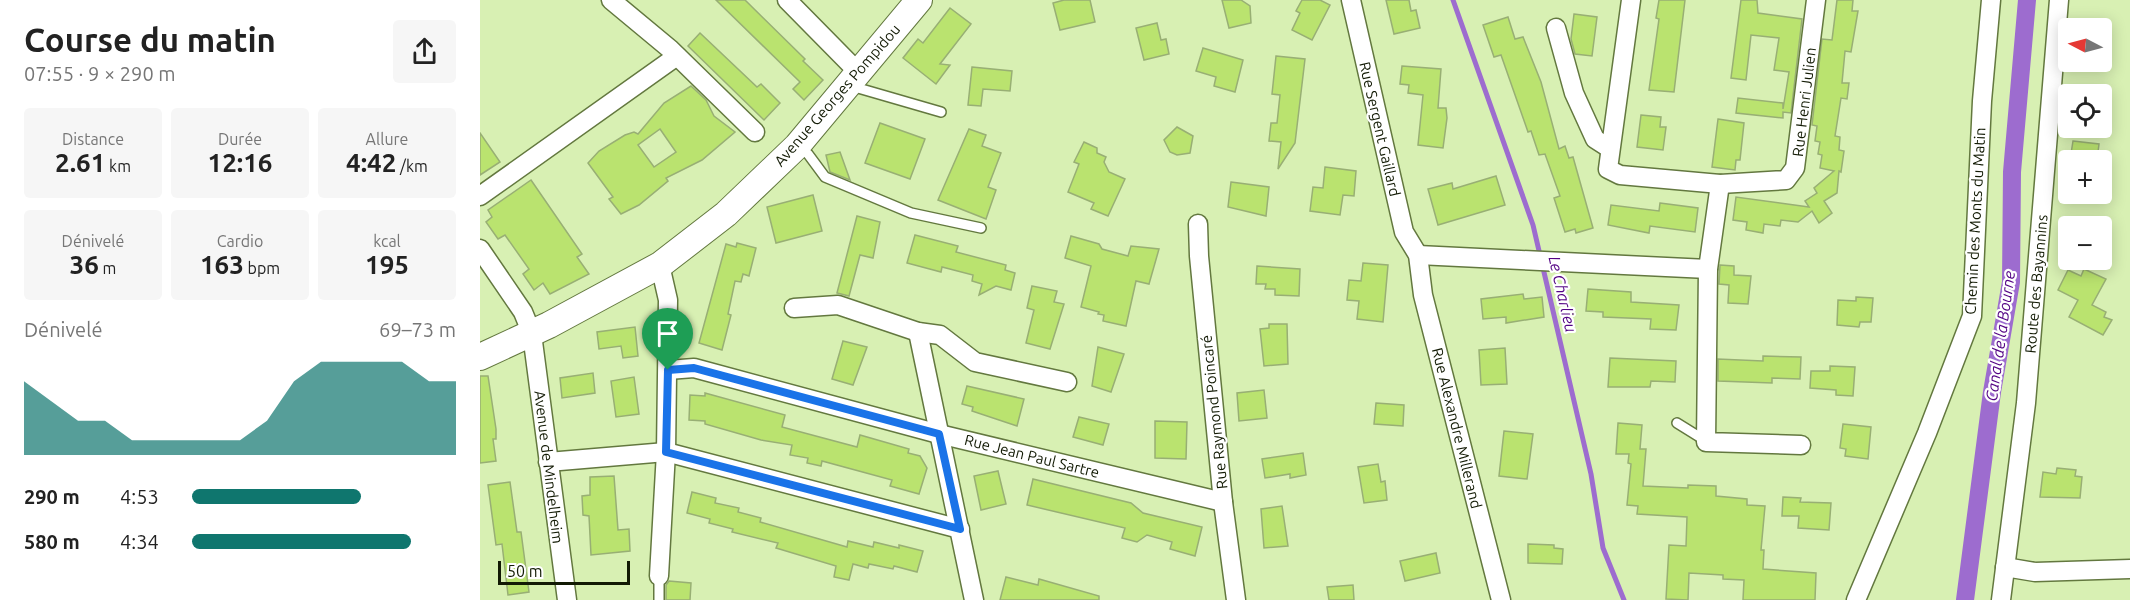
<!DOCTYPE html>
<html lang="fr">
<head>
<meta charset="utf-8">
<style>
	:root { --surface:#fff; --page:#f6f6f6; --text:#222; --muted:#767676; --accent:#0f766e }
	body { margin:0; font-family:Ubuntu,sans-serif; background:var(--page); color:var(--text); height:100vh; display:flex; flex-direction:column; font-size:22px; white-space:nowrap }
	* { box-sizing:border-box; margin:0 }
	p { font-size:20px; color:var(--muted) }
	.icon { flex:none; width:33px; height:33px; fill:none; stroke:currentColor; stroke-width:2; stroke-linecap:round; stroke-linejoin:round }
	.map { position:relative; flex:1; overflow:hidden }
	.sheet { display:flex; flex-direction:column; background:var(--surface); width:480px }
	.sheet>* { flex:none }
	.needle { width:39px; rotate:276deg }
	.fabs { position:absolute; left:1578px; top:18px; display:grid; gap:12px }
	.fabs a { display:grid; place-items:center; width:54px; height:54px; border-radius:6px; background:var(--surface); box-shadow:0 3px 15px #0003; font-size:30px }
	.scale { position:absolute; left:18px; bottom:15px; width:132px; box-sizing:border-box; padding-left:6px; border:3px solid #121a04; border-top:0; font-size:16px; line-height:21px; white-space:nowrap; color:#121a04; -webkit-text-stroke:4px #fff; paint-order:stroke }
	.pin { position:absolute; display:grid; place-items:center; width:51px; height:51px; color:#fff; margin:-62px -26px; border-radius:50% 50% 50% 0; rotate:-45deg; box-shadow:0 0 6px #0007 }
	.pin .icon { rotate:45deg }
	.round { display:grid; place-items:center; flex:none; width:63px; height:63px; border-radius:6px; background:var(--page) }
	.overview { display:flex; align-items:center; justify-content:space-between; height:102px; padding:0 24px }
	h1 { font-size:33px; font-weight:700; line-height:45px }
	.figures { display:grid; grid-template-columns:repeat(3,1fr); gap:9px; height:102px; padding:6px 24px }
	.figures div { display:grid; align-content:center; border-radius:6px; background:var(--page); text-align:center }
	.figures b { font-size:26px; font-weight:700 }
	.figures small { font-size:16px; font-weight:400 }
	.figures p { font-size:16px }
	.chart { height:168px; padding:12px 24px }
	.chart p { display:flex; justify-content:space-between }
	.chart svg { width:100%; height:108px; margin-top:6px; fill:var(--accent); opacity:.7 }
	ul { padding:0 24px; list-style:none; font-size:20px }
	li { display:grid; grid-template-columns:96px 72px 1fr; align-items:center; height:45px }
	li i { height:15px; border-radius:8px; background:var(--accent) }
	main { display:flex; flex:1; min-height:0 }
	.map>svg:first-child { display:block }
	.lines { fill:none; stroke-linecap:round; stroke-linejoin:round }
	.stream { stroke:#9d6ccf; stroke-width:5 }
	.canal { stroke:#9d6ccf; stroke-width:18 }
	.building { fill:#bae36f; stroke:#98af74; stroke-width:1.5; fill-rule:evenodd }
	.lane-casing { stroke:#63783f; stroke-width:12 }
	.street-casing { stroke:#63783f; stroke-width:21 }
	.secondary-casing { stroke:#63783f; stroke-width:28 }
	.lane { stroke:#fff; stroke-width:9 }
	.street { stroke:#fff; stroke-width:18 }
	.secondary { stroke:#fff; stroke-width:26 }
	.route-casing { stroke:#fff; stroke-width:12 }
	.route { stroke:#1a73e8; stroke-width:8 }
	.labels { text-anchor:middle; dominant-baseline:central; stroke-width:4.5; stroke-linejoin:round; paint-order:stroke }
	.street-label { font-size:15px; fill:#121a04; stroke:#fff }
	.water-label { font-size:16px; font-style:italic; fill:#530384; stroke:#fff }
</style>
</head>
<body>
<main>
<section class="sheet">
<div class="overview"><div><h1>Course du matin</h1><p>07:55 · 9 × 290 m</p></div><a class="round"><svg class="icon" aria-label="share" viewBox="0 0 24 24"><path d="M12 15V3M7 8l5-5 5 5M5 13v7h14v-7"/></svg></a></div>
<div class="figures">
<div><p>Distance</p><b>2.61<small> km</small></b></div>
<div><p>Durée</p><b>12:16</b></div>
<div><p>Allure</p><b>4:42<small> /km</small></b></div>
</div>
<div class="figures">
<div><p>Dénivelé</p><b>36<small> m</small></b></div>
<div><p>Cardio</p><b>163<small> bpm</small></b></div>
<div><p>kcal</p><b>195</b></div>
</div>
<div class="chart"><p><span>Dénivelé</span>69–73 m</p>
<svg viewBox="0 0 160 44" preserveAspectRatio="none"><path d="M0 44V14L10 22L20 30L30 30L40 38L50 38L60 38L70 38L80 38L90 30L100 14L110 6L120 6L130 6L140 6L150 14L160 14V44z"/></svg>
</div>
<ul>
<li><b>290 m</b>4:53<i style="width:64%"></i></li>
<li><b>580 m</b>4:34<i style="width:83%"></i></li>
</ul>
</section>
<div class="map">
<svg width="1650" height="600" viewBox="0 0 1650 600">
	<rect width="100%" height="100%" fill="#d8f0b3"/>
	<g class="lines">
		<polyline class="stream" points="973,0 1053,225 1111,474 1123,548 1144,600"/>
		<polyline class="canal" points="1485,600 1512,392 1531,282 1532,172 1547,0"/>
	</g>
	<g class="building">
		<polygon points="236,0 265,0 325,59 323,61 343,80 324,100 313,89 320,82"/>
		<polygon points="584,0 610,0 615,22 580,30 573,3"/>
		<polygon points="742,0 761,0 770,6 771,23 749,28"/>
		<polygon points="822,0 840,0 850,5 832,40 812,30 820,13 816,11"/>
		<polygon points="906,0 929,0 931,11 936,10 940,28 914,34"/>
		<polygon points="1179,0 1205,0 1194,92 1169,90 1179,19 1176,18"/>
		<polygon points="1261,0 1277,0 1278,13 1322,19 1311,113 1303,112 1303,118 1256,113 1258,98 1303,103 1303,109 1309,72 1294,70 1299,38 1271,35 1266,80 1251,78"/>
		<polygon points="1357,0 1373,0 1372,11 1378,11 1371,52 1365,51 1362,83 1369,83 1367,99 1361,98 1355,136 1360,137 1359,150 1364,151 1361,172 1359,171 1357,193 1344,201 1352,213 1339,223 1332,211 1318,222 1301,220 1300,226 1284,224 1283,233 1266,230 1267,222 1253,220 1256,197 1329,207 1325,201 1337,193 1334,188 1354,171 1340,168 1342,155 1338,154 1340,142 1335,141 1337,126 1332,125 1342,39 1352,40"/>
		<polygon points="470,8 491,24 460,64 470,65 456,84 423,58 438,39 443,43"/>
		<polygon points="1094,14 1117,17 1112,56 1095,54 1091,39"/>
		<polygon points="1028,17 1035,39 1043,37 1061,82 1079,149 1085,146 1089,158 1093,157 1113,228 1096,233 1095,229 1085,232 1074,198 1080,196 1065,154 1059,155 1051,131 1048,132 1021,55 1014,57 1003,25"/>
		<polygon points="677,23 681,40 686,39 689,54 664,60 656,28"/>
		<polygon points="220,33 277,87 281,84 300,103 284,120 208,46"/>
		<polygon points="723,48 763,60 755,92 734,86 736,77 716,71"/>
		<polygon points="796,56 825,59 815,143 798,169 801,142 789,141 791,123 797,123 800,95 792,94"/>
		<polygon points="922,66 961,69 958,108 966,108 967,118 963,148 938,145 943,95 928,93 929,85 920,84"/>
		<polygon points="492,67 532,71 530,91 503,89 501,106 488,105"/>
		<path d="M211 86 226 100 234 116 255 132 222 160 186 178 188 181 159 205 141 214 129 199 133 197 108 163 119 151 145 135 154 132 158 134 184 103ZM180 129 196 152 174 167 158 145Z"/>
		<polygon points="1161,115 1181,117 1180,127 1186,127 1183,150 1157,147"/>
		<polygon points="1238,119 1264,123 1260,160 1256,160 1255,170 1232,167"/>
		<polygon points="400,123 445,139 430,179 385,163"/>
		<polygon points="697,127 713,136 710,153 697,155 690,152 684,140"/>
		<polygon points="489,129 506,135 502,146 521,153 508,187 516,190 506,219 458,200"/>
		<polygon points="0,133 20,162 0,175"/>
		<polygon points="1593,141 1619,144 1617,160 1590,160"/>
		<polygon points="604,142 617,148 617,153 626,157 624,162 629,172 645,179 628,216 611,209 614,203 588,192 599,164 594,162"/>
		<polygon points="360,152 370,180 350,172 346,155"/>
		<polygon points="845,167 876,171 874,196 863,195 860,215 830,211 833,187 843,188"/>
		<polygon points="1016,176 1025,205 958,225 948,189 972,183 973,189"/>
		<polygon points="51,180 102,254 97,257 109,274 70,294 63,283 54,290 43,274 49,269 25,235 18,239 6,222 12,217 8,210"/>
		<polygon points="751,182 789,187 786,216 748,207"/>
		<polygon points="333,195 342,231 296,243 287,207"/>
		<polygon points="1180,203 1218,208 1215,232 1170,226 1169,233 1128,225 1131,205 1179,211"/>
		<polygon points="377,216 400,222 393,258 380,255 369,296 357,293"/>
		<polygon points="435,235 478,246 476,252 526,265 525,270 535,273 531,290 516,286 499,295 502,284 492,281 493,275 462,267 461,272 427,263"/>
		<polygon points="591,236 619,244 622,249 648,256 651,246 679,249 669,284 656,281 646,326 623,321 624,315 618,314 619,312 601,307 611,266 585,258"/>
		<polygon points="257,243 276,248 269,276 263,274 261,282 255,281 248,314 251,315 242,350 219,343 246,244 256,247"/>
		<polygon points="883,263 908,265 903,322 877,319 879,301 867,300 869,280 881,281"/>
		<polygon points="1240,265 1254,266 1254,275 1271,276 1268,304 1248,303 1249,285 1239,284"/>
		<polygon points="777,266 820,269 819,296 795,295 795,289 785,289 786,284 776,284"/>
		<polygon points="1604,269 1626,279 1612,305 1626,312 1624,317 1632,320 1623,335 1589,317 1598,300 1578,290 1588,270 1601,276"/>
		<polygon points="552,286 577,291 574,302 584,304 570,349 546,343 554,310 547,308"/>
		<polygon points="1108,289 1151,292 1151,302 1199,305 1196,330 1170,329 1171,319 1123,317 1123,312 1106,311"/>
		<polygon points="1043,294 1044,299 1062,297 1064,317 1026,323 1026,317 1003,319 1001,299"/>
		<polygon points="1376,297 1393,298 1391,322 1380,322 1379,327 1357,325 1358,300 1376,301"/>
		<polygon points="789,324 807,324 808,364 784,366 780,329 789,328"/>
		<polygon points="155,327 158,356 143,358 141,346 119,349 117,332"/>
		<polygon points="363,341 387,347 373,385 352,379"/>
		<polygon points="618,347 644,354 631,392 612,386"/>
		<polygon points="1025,348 1027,384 1001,385 999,350"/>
		<polygon points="1283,356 1321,357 1320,379 1292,378 1292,383 1238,381 1238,359 1283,361"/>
		<polygon points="1130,358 1196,361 1195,382 1171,381 1170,387 1128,387"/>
		<polygon points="1350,366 1375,367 1373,396 1356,395 1356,390 1330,388 1331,371 1350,371"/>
		<polygon points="113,373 115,393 82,398 80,378"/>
		<polygon points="0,376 8,376 16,429 16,439 13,439 16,461 0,463"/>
		<polygon points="154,377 159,414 136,417 131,381"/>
		<polygon points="487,386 544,399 537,426 492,411 493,407 482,404"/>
		<polygon points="784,390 787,418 759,421 757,393"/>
		<polygon points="225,393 305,415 302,427 377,447 380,435 429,449 428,453 440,456 447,468 439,494 410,486 412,480 342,461 341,466 327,463 328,458 310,455 312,445 281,440 225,424 225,421 209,420 210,395 225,396"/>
		<polygon points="896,403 924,405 923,426 894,424"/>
		<polygon points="599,417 629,424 623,445 593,437"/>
		<polygon points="675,421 707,422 706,459 675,458"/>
		<polygon points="1138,423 1162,425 1160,449 1166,449 1163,486 1208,488 1208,485 1236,486 1236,496 1267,499 1267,505 1285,506 1281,550 1284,550 1283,569 1336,573 1335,600 1263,600 1264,580 1243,579 1243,575 1209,573 1208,600 1186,599 1189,545 1206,546 1207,517 1157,514 1158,506 1147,505 1151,464 1148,463 1149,454 1136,454"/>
		<polygon points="1363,424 1391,427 1388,459 1365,456 1366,449 1360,448"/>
		<polygon points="1024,431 1053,434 1047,479 1019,476"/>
		<polygon points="823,453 826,475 810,478 810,474 785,478 782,459"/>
		<polygon points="898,464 901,482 905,481 907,500 884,503 878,467"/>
		<polygon points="1577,468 1596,470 1595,476 1602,477 1600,498 1560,497 1563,472 1576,474"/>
		<polygon points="518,471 526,504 501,510 494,476"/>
		<polygon points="134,476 138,530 149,529 150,551 111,555 109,516 103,515 102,496 110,495 110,477"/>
		<polygon points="553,479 651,503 663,513 722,527 715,556 690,549 692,542 667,535 657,542 642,538 645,528 547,505"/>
		<polygon points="30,482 37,532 41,532 49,592 28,595 22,544 16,545 8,485"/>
		<polygon points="212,492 236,498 235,503 259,508 258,512 281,518 280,522 367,547 368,541 393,547 394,542 419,548 419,545 443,551 437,572 414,566 413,569 389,564 388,568 373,564 369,580 354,577 356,566 296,548 298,543 252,532 253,529 229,523 230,519 207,513"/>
		<polygon points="1303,497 1321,498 1320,502 1351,503 1349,530 1318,528 1319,516 1302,516"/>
		<polygon points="802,506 808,546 784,548 781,509"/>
		<polygon points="1048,544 1074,545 1074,548 1083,549 1082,564 1048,563"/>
		<polygon points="956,553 960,573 925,581 920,561"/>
		<polygon points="526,577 558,585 559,579 619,596 619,600 520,600"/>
		<polygon points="189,581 211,583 210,600 186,600 186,585"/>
		<polygon points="873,585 874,600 849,600 847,587"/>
	</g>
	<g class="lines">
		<defs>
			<g id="lane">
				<polyline points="373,84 378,88 461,112"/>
				<polyline points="319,147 328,154 345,177 431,213 501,228"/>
				<polyline points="1197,423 1226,441"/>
				<polyline points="179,600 179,576"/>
			</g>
			<g id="street">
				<polyline points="131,0 190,49 275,132"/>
				<polyline points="307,0 378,72"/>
				<polyline points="871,0 924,232 938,255 943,295 1021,600"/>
				<polyline points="1151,0 1128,169 1140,175 1240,184 1306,180 1315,168 1336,0"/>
				<polyline points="1076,28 1094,93 1115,139 1129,148"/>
				<polyline points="1240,184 1228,269 1226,442 1321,445"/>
				<polyline points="0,196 197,56"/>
				<polyline points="718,224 719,256 743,502 756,600"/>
				<polyline points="0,249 43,312 52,334 87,600"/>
				<polyline points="938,255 1228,269"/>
				<polyline points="314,308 358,305 438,332 460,335 495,362 587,382"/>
				<polyline points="438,332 494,600"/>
				<polyline points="188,370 214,368 459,434 743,502"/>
				<polyline points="68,462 186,452 480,529"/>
				<polyline points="1525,567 1555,572 1650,569"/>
				<polyline points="179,576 186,452 188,300 180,265"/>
				<polyline points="1376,600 1447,433 1492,316 1502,101 1511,0"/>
				<polyline points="1521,600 1546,403 1579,0"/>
			</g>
			<polyline id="secondary" points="0,357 69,325 180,265 246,214 317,146 439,0"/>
		</defs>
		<use href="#lane" class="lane-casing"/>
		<use href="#street" class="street-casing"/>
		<use href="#secondary" class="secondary-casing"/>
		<use href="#lane" class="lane"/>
		<use href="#street" class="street"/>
		<use href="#secondary" class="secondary"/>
	</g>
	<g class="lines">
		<defs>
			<polygon id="route" points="214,368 459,434 480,529 186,452 188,370"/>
		</defs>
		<use href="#route" class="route-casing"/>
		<use href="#route" class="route"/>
	</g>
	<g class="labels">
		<g class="street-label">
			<text transform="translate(357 95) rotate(-49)">Avenue Georges Pompidou</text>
			<text transform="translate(1324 102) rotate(-83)">Rue Henri Julien</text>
			<text transform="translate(900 129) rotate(77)">Rue Sergent Gaillard</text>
			<text transform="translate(1495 221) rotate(-87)">Chemin des Monts du Matin</text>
			<text transform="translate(1556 284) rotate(-85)">Route des Bayannins</text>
			<text transform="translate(734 412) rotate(-96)">Rue Raymond Poincaré</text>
			<text transform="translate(977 428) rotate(76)">Rue Alexandre Millerand</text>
			<text transform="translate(552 456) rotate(14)">Rue Jean Paul Sartre</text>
			<text transform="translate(69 467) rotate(83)">Avenue de Mindelheim</text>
		</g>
		<g class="water-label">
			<text transform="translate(1083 294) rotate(77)">Le Charlieu</text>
			<text transform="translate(1520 336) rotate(-82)">Canal de la Bourne</text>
		</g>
	</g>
</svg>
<div class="fabs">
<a><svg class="needle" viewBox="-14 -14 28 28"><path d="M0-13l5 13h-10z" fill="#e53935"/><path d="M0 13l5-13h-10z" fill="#767676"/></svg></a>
<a><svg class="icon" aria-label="locate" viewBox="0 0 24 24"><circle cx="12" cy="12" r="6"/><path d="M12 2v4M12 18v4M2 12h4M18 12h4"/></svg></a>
<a>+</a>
<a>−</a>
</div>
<div class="scale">50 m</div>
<div class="pin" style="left:188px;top:370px;background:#1e9e55"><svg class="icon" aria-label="arrive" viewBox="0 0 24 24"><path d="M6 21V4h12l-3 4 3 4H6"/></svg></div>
</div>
</main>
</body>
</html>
